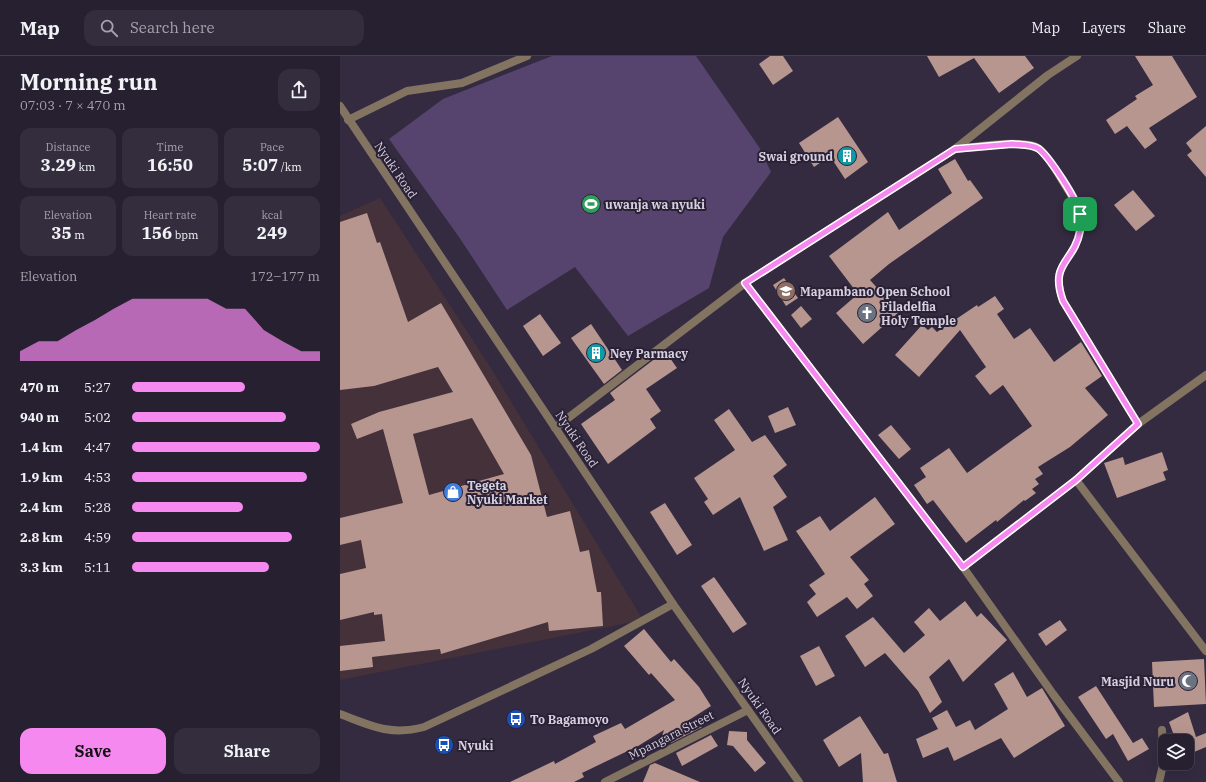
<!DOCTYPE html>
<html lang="en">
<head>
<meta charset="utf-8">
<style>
	:root { --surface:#272031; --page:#332d3d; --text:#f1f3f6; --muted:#a4a3ab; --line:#433e4d; --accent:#f589ef }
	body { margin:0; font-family:"IBM Plex Serif",serif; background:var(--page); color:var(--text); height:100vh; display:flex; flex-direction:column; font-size:15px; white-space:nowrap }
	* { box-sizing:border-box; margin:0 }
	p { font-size:13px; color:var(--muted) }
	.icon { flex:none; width:22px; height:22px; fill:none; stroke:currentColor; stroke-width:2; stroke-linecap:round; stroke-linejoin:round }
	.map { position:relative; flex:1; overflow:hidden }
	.side { display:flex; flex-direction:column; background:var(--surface); width:340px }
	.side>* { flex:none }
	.controls { position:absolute; left:818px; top:678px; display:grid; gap:8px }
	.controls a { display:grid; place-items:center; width:36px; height:36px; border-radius:8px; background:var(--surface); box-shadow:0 4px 16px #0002,0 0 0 1px var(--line); font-size:20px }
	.pin { position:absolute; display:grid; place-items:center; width:34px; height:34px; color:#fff; margin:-17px; border-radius:8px; box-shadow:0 2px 6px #0006 }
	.round { display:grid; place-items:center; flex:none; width:42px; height:42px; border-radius:12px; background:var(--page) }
	.summary { display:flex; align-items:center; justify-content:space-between; height:68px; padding:0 20px }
	h1 { font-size:22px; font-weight:700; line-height:30px }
	.metrics { display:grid; grid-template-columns:repeat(3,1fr); gap:6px; height:68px; padding:4px 20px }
	.metrics div { display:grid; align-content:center; border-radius:10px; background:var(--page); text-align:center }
	.metrics b { font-size:17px; font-weight:700 }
	.metrics small { font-size:11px; font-weight:400 }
	.metrics p { font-size:11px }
	.chart { height:112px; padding:8px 20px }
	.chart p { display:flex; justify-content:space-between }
	.chart svg { width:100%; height:72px; margin-top:4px; fill:var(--accent); opacity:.7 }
	.button { display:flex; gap:8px; margin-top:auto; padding:8px 20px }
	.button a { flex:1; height:46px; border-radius:12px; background:var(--accent); color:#111; font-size:16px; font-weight:700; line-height:46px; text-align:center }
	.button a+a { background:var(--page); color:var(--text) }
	ul { padding:0 20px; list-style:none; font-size:13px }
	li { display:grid; grid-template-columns:64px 48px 1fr; align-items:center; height:30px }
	li i { height:10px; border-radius:5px; background:var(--accent) }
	header { display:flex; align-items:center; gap:24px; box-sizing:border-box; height:56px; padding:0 20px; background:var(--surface); border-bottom:1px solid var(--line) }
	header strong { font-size:19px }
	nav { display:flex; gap:22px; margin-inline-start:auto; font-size:14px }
	.search { width:280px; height:36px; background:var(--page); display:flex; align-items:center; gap:10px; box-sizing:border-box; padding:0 14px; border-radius:12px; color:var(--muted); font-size:15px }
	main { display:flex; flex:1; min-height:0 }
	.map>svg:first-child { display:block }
	.commercial { fill:#44313a }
	.green { fill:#56446e }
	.building { fill:#b79690; fill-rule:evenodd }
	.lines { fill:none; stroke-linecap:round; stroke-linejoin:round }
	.lane { stroke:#827461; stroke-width:8 }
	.street { stroke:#827461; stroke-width:8 }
	.route-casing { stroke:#fff; stroke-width:8 }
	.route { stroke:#f589ef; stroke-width:5 }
	.labels { text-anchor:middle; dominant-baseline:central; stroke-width:4; stroke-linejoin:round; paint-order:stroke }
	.poi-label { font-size:12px; font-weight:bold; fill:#d6d0df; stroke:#2a2136; text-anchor:start }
	.street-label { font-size:12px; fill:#d6d0df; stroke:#2a2136 }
</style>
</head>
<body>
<header>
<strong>Map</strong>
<div class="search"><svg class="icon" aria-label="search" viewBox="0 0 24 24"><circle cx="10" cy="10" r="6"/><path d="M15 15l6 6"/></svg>Search here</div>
<nav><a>Map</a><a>Layers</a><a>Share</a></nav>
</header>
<main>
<section class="side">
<div class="summary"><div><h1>Morning run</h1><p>07:03 · 7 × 470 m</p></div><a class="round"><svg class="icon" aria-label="share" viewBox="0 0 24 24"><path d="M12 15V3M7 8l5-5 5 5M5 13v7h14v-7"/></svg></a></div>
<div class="metrics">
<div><p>Distance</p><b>3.29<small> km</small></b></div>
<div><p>Time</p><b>16:50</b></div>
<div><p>Pace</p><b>5:07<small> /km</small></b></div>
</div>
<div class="metrics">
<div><p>Elevation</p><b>35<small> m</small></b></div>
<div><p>Heart rate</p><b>156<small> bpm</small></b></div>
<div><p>kcal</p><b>249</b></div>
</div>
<div class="chart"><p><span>Elevation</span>172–177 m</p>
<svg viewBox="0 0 160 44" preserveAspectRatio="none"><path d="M0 44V38L10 32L20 32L30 25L40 19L50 12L60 6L70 6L80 6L90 6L100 6L110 12L120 12L130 25L140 32L150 38L160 38V44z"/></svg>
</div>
<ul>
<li><b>470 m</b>5:27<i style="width:60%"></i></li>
<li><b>940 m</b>5:02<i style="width:82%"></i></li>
<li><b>1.4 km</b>4:47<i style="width:100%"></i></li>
<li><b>1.9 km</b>4:53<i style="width:93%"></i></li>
<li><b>2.4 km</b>5:28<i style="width:59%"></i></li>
<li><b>2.8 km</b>4:59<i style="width:85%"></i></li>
<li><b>3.3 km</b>5:11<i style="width:73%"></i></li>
</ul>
<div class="button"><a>Save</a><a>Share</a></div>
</section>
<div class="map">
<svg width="866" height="726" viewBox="0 0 866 726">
	<rect width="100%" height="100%" fill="#342b41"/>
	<polygon class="commercial" points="40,142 149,309 303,564 0,624 0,160"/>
	<polygon class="green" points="212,0 356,0 419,91 431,116 383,181 369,232 288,280 235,211 167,254 119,181 49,83 103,43"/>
	<g class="building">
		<polygon points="430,0 443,0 453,15 433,29 419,8"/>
		<polygon points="587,0 685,0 694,12 659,37 634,2 599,21"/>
		<polygon points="795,0 832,0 857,41 809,72 817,84 805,93 787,70 775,78 766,64 797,43 795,40 813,29"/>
		<polygon points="498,61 528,106 505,123 490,100 474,111 459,87"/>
		<polygon points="866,70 866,121 847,99 852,95 846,87"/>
		<polygon points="615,103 628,125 630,124 643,142 549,208 530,224 559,256 523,288 496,257 518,238 489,200 548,156 559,174 612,137 598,113"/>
		<polygon points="793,134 815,160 796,175 774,149"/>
		<path d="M27 157 37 187 40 186 68 266 101 247 191 399 207 461 230 455 240 496 249 494 257 536H261L263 570 209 575 208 566 101 598 100 593 32 601 33 611 0 615V590L45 585 42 558 34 559V556L0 564V518L26 512 21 484 0 489V462L63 447 43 373 17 383 11 368 39 356 113 336 98 311 34 330 0 334V166ZM132 362 164 418 89 439 73 378Z"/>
		<polygon points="444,222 458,242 446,250 433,229"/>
		<polygon points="655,240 664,253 657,258 674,283 690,272 714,306 741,286 762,320 745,332 768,359 730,391 698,411 703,418 695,423 699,428 692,433 696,437 685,445 684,444 657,466 656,464 626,487 593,444 587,448 574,429 586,421 580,412 609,392 627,417 692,370 663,329 650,339 635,320 646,311 620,274 579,321 555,299 582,269 588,274 592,271 597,276 637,249 638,251"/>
		<polygon points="461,250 472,263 461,272 451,259"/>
		<polygon points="200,258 221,287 203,300 183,270"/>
		<polygon points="251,268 282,314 264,328 231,282"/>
		<polygon points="325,295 337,312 306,333 321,355 310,363 316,372 268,408 241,368 275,344 270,337"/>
		<polygon points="448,351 456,369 435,377 428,360"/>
		<polygon points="389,353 412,386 425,379 447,409 433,420 447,441 433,451 448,484 424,495 400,441 373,459 364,446 368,443 354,422 395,394 374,364"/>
		<polygon points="551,369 571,393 559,403 538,379"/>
		<polygon points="822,396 828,414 823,416 826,424 777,442 764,407 783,401 785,409"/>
		<polygon points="535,441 555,468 510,501 529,524 524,528 533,540 517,553 507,541 477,561 467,546 476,538 469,529 485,518 456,475 480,460 490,475"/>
		<polygon points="325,447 352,489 337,499 310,456"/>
		<polygon points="374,521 407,568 393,577 361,530"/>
		<polygon points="625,545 637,561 641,557 667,584 623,626 609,603 589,621 602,646 590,657 578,635 545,597 525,611 505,580 533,561 564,597 585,579 574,566 589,552 600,565"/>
		<polygon points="720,564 727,574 706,590 698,578"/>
		<polygon points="304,573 331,606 334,603 359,631 371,650 341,669 362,671 331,687 326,678 322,680 324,674 298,690 242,717 244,721 234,726 170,726 214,705 215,708 256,686 253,680 281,667 285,673 335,644 311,617 309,619 284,590"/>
		<polygon points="479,590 495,620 476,630 460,600"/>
		<polygon points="864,603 866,648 814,651 812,606"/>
		<polygon points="673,616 687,641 702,632 725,670 674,702 661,682 614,705 608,691 583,702 576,683 598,673 592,662 607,654 616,671 630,664 635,674 668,653 654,628"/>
		<polygon points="756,630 793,687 802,682 809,693 788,705 773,678 766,683 738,641"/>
		<polygon points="848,656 856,681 866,677 866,691 847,699 847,685 836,685 829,666"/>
		<polygon points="520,660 544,698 548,697 557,726 523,726 521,697 499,711 483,684"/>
		<polygon points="389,675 407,676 407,684 426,707 415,716 393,690 387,689"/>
		<polygon points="371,679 378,690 342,710 336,697"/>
		<polygon points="315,707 360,726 303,726 310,709"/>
	</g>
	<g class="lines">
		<g class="lane">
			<path d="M0 658C32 670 50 680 84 671L251 593 333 548"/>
			<polyline points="819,726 823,709 822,674"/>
		</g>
		<g class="street">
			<polyline points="0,50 333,548 459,726"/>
			<polyline points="8,64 67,35 122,27 187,0"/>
			<path d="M616 93C634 91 684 83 698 92 709 100 718 118 725 129 734 143 743 157 740 174 735 207 709 205 723 245L798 368"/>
			<polyline points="405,227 623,511 713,638 779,726"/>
			<polyline points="215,372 405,227 615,93 708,19 737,0"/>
			<polyline points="736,424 866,595"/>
			<polyline points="623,511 736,424 798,368 866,319"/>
			<polyline points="265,726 408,654"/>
		</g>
	</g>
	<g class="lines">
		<defs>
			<path id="route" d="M672 88C680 89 692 88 699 93 710 102 736 142 740 157 741 162 741 170 740 175 734 207 709 206 723 245L798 368 736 424 623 511 405 227 615 93Z"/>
		</defs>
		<use href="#route" class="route-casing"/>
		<use href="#route" class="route"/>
	</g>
	<defs>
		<symbol id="building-disc" viewBox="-11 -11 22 22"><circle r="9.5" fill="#0f9aa8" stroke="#2a2136"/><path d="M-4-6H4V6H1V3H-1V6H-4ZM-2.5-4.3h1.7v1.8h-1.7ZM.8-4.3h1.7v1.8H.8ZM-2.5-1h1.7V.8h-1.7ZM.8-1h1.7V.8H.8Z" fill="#fff"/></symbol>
		<symbol id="stadium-disc" viewBox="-11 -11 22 22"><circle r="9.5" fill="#2e9e5b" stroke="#2a2136"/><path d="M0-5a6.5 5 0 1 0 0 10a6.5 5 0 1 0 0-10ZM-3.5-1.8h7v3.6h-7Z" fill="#fff"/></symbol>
		<symbol id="school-disc" viewBox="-11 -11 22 22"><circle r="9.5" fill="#8d6e63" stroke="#2a2136"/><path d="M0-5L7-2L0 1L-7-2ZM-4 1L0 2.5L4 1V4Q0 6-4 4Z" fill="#fff"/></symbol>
		<symbol id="church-disc" viewBox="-11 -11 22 22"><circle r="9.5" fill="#6b7280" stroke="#2a2136"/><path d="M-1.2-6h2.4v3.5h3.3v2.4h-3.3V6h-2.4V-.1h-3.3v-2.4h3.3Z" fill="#fff"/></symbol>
		<symbol id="shop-disc" viewBox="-11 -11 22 22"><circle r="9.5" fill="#3f7fe0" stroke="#2a2136"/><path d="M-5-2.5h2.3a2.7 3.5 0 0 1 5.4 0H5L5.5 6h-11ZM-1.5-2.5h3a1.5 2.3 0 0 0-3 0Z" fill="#fff"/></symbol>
		<symbol id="mosque-disc" viewBox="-11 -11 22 22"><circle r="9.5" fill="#6b7280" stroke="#2a2136"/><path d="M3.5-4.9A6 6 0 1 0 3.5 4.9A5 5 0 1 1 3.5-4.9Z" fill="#fff"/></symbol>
		<symbol id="bus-disc" viewBox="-11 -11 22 22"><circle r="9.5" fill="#1a4fb4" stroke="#2a2136"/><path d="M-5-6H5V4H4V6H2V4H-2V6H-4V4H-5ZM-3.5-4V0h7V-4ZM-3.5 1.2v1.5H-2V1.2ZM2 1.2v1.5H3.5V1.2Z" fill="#fff"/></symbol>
	</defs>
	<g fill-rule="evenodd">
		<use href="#building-disc" x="496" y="89" width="22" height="22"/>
		<use href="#stadium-disc" x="240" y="137" width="22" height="22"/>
		<use href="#school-disc" x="435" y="224" width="22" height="22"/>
		<use href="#church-disc" x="516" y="246" width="22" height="22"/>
		<use href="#building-disc" x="245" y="286" width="22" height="22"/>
		<use href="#shop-disc" x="102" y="425" width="22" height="22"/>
		<use href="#mosque-disc" x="837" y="614" width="22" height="22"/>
		<use href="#bus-disc" x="165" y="652" width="22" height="22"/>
		<use href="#bus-disc" x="93" y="678" width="22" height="22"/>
	</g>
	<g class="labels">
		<g class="poi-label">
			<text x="493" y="100" text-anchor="end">Swai ground</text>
			<text x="265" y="148">uwanja wa nyuki</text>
			<text x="460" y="235">Mapambano Open School</text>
			<text x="541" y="250">Filadelfia<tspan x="541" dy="14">Holy Temple</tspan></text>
			<text x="270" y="297">Ney Parmacy</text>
			<text x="127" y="429">Tegeta<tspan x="127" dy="14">Nyuki Market</tspan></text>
			<text x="834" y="625" text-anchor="end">Masjid Nuru</text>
			<text x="190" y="663">To Bagamoyo</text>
			<text x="118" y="689">Nyuki</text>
		</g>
		<g class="street-label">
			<text transform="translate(56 114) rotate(56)">Nyuki Road</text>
			<text transform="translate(237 383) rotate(56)">Nyuki Road</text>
			<text transform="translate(420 650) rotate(55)">Nyuki Road</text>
			<text transform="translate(331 679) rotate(-27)">Mpangara Street</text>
		</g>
	</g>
</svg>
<div class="controls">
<a><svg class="icon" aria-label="layers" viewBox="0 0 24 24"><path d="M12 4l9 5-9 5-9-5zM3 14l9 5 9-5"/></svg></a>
</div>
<div class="pin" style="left:740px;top:158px;background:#1e9e55"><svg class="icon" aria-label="arrive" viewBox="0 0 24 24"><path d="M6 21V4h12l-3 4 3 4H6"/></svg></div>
</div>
</main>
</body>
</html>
